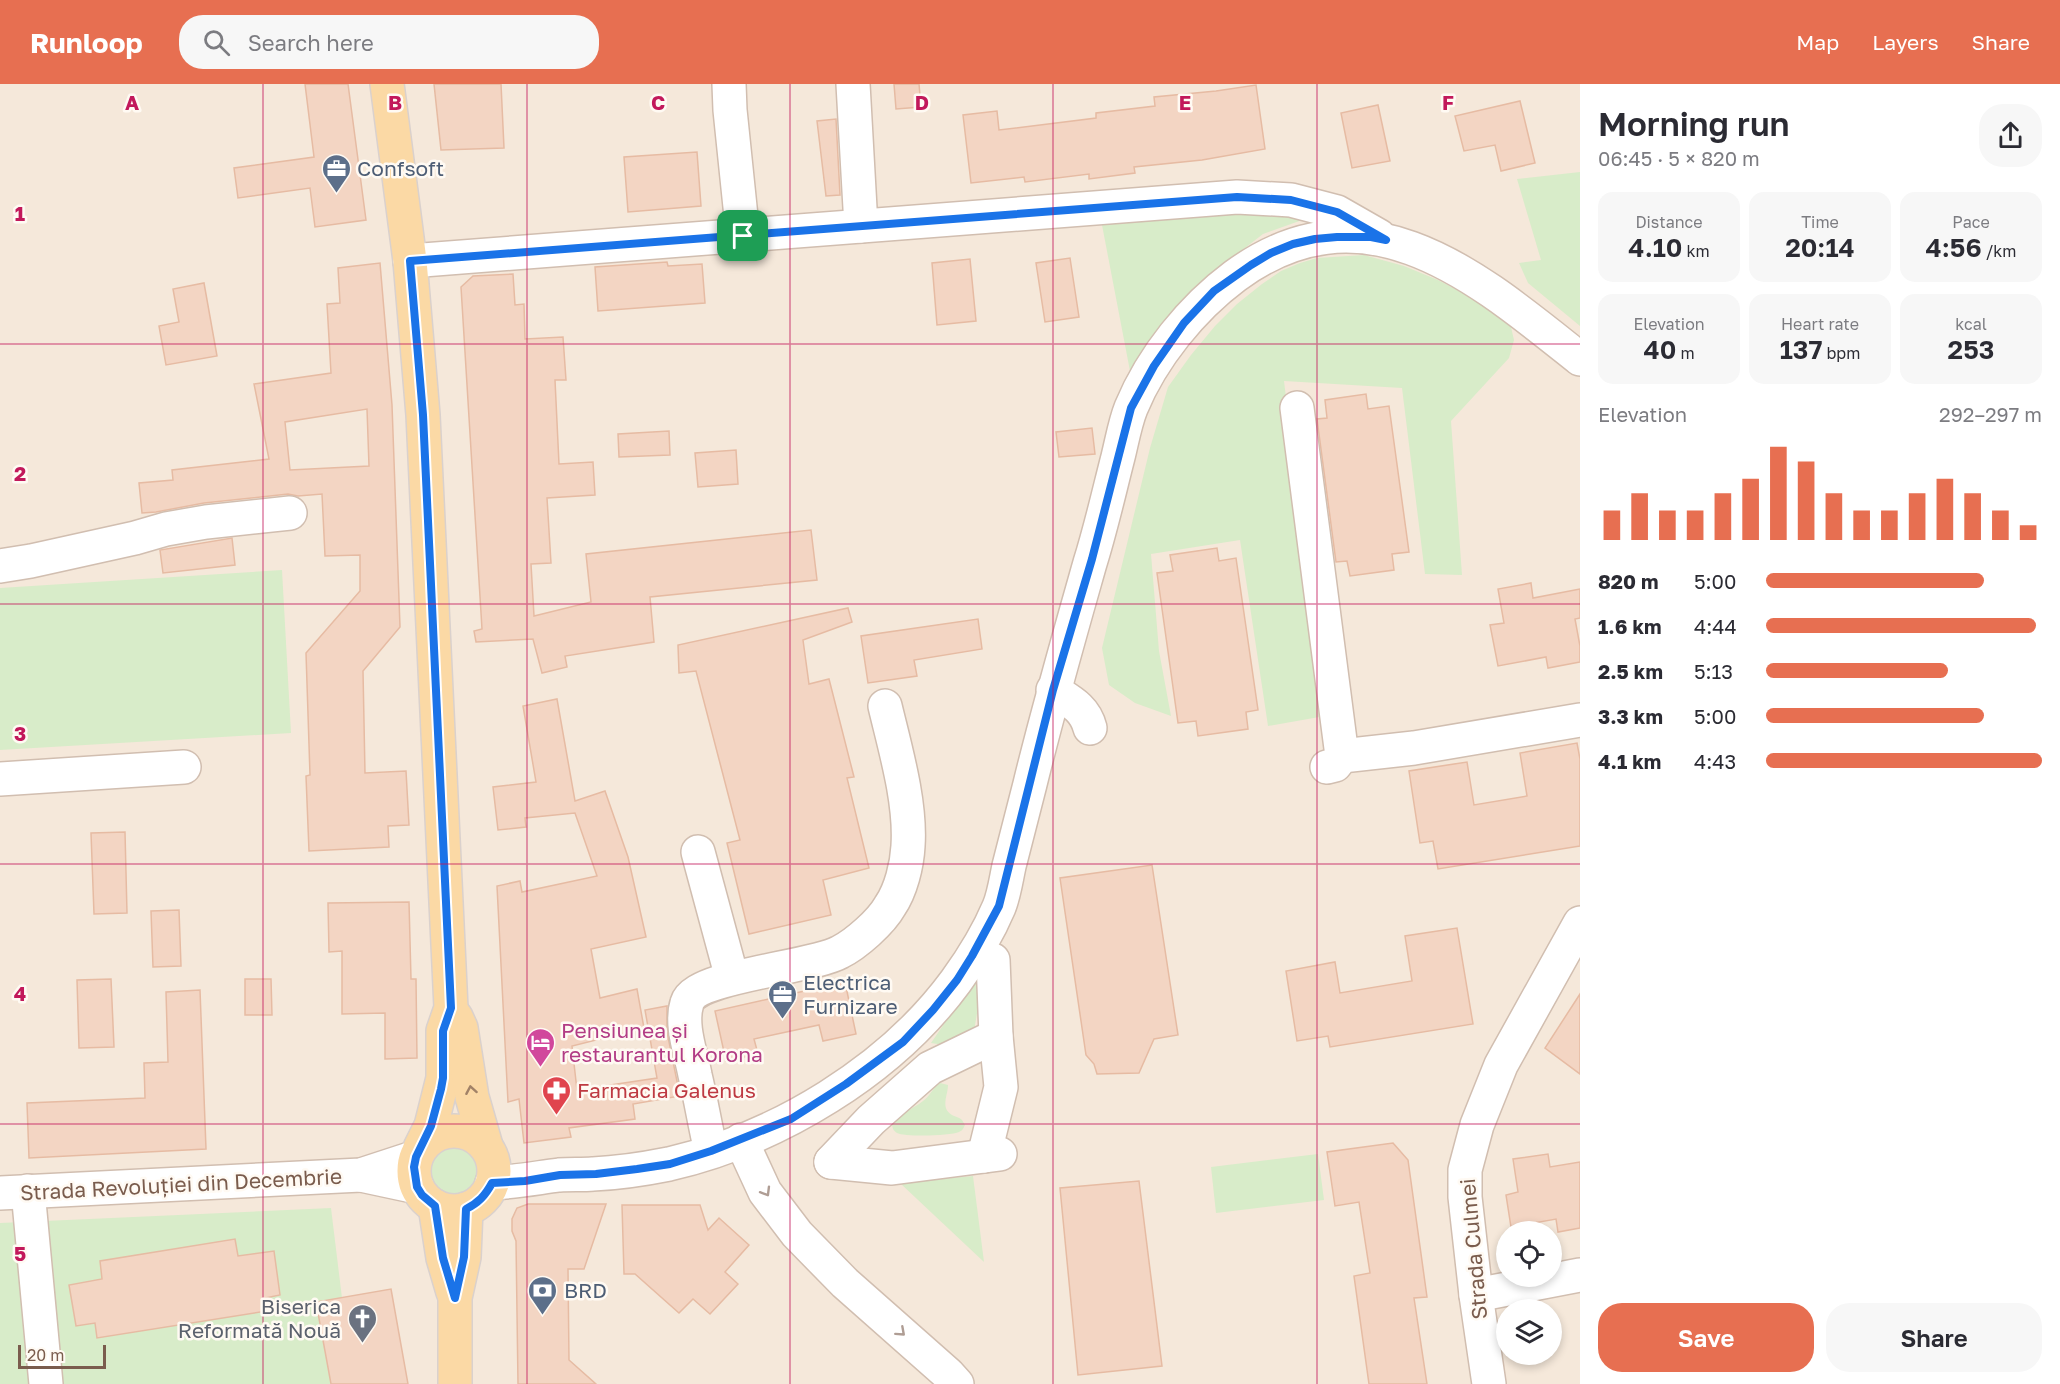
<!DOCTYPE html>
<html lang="en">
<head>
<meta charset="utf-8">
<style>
	:root { --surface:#fff; --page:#f7f7f7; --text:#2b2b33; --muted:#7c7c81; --accent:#e76f51 }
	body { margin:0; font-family:"Golos Text",sans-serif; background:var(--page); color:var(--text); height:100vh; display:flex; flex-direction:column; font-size:22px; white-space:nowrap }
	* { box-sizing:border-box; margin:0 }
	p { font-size:20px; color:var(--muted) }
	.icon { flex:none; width:33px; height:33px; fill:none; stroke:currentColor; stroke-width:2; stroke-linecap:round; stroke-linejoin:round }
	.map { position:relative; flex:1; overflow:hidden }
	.side { display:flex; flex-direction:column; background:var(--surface); width:480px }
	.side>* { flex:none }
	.fabs { position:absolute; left:1496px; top:1137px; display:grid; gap:12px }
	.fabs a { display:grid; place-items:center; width:66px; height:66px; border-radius:50%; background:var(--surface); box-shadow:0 3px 9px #0003; font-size:30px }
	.scale { position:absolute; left:18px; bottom:15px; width:88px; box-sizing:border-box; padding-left:6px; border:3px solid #7a5c4d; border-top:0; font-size:16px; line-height:21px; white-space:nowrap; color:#7a5c4d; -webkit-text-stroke:4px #fffaf3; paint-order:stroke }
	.pin { position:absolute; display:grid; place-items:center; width:51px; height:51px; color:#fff; margin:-26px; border-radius:12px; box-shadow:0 3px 9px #0006 }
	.round { display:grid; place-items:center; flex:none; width:63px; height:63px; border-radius:24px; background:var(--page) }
	.summary { display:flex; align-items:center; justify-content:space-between; height:102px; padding:0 18px }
	h1 { font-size:33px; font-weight:600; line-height:45px }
	.metrics { display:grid; grid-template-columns:repeat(3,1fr); gap:9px; height:102px; padding:6px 18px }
	.metrics div { display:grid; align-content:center; border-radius:15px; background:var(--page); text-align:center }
	.metrics b { font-size:26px; font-weight:600 }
	.metrics small { font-size:16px; font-weight:400 }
	.metrics p { font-size:16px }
	.chart { height:168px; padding:12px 18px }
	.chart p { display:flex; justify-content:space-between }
	.chart svg { width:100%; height:108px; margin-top:6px; stroke:var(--accent); stroke-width:6 }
	.cta { display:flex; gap:12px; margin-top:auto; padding:12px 18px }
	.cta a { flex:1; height:69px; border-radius:24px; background:var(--accent); color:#fff; font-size:24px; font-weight:600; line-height:69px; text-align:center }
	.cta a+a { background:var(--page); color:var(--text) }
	ul { padding:0 18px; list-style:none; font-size:20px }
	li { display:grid; grid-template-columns:96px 72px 1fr; align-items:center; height:45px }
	li i { height:15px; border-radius:8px; background:var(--accent) }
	header { display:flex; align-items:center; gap:36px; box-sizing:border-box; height:84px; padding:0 30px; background:var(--accent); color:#fff }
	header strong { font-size:28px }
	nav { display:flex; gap:33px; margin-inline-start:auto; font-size:21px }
	.search { width:420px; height:54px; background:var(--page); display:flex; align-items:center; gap:15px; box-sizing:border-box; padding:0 21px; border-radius:24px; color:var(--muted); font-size:22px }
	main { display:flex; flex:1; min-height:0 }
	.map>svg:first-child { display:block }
	.residential { fill:#f5e8da; fill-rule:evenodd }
	.green { fill:#d8ecc9 }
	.building { fill:#f3d5c3; stroke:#e6bba3; stroke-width:1.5; fill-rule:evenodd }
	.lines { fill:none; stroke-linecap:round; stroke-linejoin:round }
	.minor-casing { stroke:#d1beb0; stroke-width:36 }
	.major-casing { stroke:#dad1cd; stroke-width:36 }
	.minor { stroke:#fff; stroke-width:33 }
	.major { stroke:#fbd9a5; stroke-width:33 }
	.oneway { stroke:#a18267 }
	.oneway2 { stroke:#af9d94 }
	.route-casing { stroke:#fff; stroke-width:12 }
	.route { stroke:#1a73e8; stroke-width:8 }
	.grid { fill:none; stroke:#c2185b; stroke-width:1.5; stroke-opacity:0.55 }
	.labels { text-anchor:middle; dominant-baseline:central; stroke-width:5; stroke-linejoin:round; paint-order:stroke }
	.service-label { font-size:21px; fill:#4e5e75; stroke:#fffaf3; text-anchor:start }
	.hotel-label { font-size:21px; fill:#b23c85; stroke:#fffaf3; text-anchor:start }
	.health-label { font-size:21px; fill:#be3a42; stroke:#fffaf3; text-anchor:start }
	.street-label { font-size:21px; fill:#7a5c4d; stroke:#fffaf3 }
	.worship-label { font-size:21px; fill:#5b616d; stroke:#fffaf3; text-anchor:end }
	.grid-label { font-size:20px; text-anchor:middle; font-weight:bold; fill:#c2185b; stroke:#fffaf3; stroke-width:5; stroke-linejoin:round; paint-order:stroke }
</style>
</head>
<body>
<header>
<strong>Runloop</strong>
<div class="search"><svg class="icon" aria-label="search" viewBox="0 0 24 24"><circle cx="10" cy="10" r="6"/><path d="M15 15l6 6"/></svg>Search here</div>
<nav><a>Map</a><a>Layers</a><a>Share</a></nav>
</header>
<main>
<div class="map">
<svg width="1580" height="1300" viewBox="0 0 1580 1300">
	<rect width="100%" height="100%" fill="#fdf6ec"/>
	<path class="residential" d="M0 0H1580V1300H0ZM1506 1148H1551V1192H1506ZM1506 1226H1551V1270H1506Z"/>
	<g class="green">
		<polygon points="1580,88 1580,242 1528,199 1519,179 1541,176 1517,95"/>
		<polygon points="1235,125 1305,135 1263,150 1209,192 1130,287 1102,141"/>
		<polygon points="1364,171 1404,182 1438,196 1503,230 1511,243 1514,256 1509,274 1451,337 1462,491 1425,490 1402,304 1284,297 1325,632 1268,642 1240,456 1151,470 1159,567 1171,632 1135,619 1109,601 1102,564 1150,364 1168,303 1191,271 1215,242 1237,220 1262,200 1281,187 1300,179 1317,174"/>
		<polygon points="282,486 291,649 0,666 0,504"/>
		<polygon points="981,877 980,912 974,947 944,961 931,959 955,924"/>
		<path d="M940 999 948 1001C948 1011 940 1024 952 1031 956 1033 959 1033 962 1036L965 1041C963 1045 963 1046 959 1048 951 1052 904 1053 897 1049 893 1046 893 1045 892 1041 898 1030 913 1025 923 1017 930 1012 933 1003 940 999Z"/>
		<circle cx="454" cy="1086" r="26"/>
		<polygon points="1318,1070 1324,1116 1216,1129 1211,1083"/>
		<polygon points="973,1092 984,1178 900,1099"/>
		<polygon points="331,1124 342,1214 316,1219 331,1300 0,1300 0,1139"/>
	</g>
	<g class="building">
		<polygon points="305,0 348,0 366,136 315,143 310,104 238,114 234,84 314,73"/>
		<polygon points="434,0 501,0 504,64 441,66"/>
		<polygon points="894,0 919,0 921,23 896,25"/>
		<polygon points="1256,1 1265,65 1202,76 1134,83 1135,89 1089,95 1089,90 1025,98 1024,93 971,99 963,31 997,27 999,46 1096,34 1096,29 1155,22 1154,13 1216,7"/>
		<polygon points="1520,17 1535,79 1501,87 1495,61 1464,67 1455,32"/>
		<polygon points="1378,21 1390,77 1352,84 1341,29"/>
		<polygon points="836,35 840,111 826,112 817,37"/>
		<polygon points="697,68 701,122 628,128 624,73"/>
		<polygon points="1070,174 1079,233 1045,238 1036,179"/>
		<polygon points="970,175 976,237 937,241 932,179"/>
		<polygon points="667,178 668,182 702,180 705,219 598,227 595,183"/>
		<path d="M380 179 392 321 400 543 363 587 365 689 406 687 409 741 388 742 389 763 309 767 306 692 310 691 306 569 360 507V471L325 472 322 410 298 412 288 410 204 419 156 428 142 429 139 399 173 396 172 386 269 375 254 300 331 289 327 220 340 219 338 184ZM367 325 369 382 290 386 285 338Z"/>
		<polygon points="513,190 515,221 524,220 525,255 563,253 566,296 555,296 559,380 593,378 595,411 547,414 551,479 531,480 534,532 591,518 586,470 811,446 817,496 650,513 654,558 565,572 567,583 542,589 533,555 476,558 474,547 482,545 461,203 473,192"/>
		<polygon points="204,199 217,272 166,281 159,242 179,238 173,205"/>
		<polygon points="1366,310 1368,325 1389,322 1409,468 1392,470 1394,486 1350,492 1347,477 1336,478 1317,335 1327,334 1325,316"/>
		<polygon points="1092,344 1095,370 1059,373 1056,348"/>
		<polygon points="669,347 670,371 619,373 618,350"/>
		<polygon points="736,366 738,400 698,403 695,369"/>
		<polygon points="232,454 235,481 163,489 160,466"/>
		<polygon points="1217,464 1219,477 1236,474 1258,626 1246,628 1248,645 1198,652 1196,637 1178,639 1157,489 1173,487 1170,471"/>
		<polygon points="1531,499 1533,514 1580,505 1580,534 1575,535 1580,562 1580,578 1548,584 1546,573 1498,582 1490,541 1504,539 1498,505"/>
		<polygon points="848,524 852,538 803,556 809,600 829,595 854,693 847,694 869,784 823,796 831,831 749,850 727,759 740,756 696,587 679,589 678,561"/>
		<polygon points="978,535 982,565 914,576 917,592 868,599 861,552"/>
		<polygon points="557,615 575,717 605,707 628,773 646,853 591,865 600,914 637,905 644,944 572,962 577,1006 657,994 645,926 667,922 667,948 680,1012 633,1020 635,1035 569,1044 571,1053 524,1059 519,1015 508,1018 497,802 520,797 522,808 597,792 575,729 525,734 526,743 498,746 493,703 536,698 523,622"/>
		<polygon points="1577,659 1580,675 1580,762 1438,785 1433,757 1420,759 1409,687 1467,678 1474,721 1527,712 1520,669"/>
		<polygon points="125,748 127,829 94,830 91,749"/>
		<polygon points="1152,781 1178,951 1154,955 1139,989 1097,990 1094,980 1086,971 1060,794"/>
		<polygon points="409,818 411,895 416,895 417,974 385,975 385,929 342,930 342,867 329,868 328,819"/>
		<polygon points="179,826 181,882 153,883 151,827"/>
		<polygon points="1457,844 1473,940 1330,963 1328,952 1297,957 1286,887 1335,878 1340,909 1412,897 1405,852"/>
		<polygon points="111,895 114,963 79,964 77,896"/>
		<polygon points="245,895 271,895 272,931 245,931"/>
		<polygon points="845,898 856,950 823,957 819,941 754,955 758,970 726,977 715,927"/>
		<polygon points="200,906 206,1065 29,1074 27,1019 145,1014 144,979 168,978 166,908"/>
		<polygon points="1580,910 1580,990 1545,964"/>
		<polygon points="1393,1059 1408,1076 1427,1213 1414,1214 1427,1300 1369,1300 1354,1192 1370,1189 1359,1118 1335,1122 1327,1068"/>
		<polygon points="1548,1070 1550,1083 1580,1078 1580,1144 1558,1148 1556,1135 1511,1143 1506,1111 1518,1108 1513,1075"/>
		<polygon points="1139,1097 1162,1282 1078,1291 1060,1104"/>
		<polygon points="528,1120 606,1120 584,1185 568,1185 569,1276 596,1300 518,1300 516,1157 512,1147 512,1135 517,1124"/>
		<polygon points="622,1121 700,1121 708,1146 719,1134 749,1161 725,1188 738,1200 710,1230 693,1215 679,1229 635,1190 624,1190"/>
		<polygon points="235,1155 238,1172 274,1167 280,1211 265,1214 267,1227 97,1254 95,1239 76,1242 69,1201 102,1195 100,1177"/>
		<polygon points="391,1205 408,1300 331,1300 316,1218"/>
	</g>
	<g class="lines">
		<defs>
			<g id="minor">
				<polyline points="729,0 730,26 743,152"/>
				<polyline points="853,0 861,142"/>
				<polyline points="410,177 1237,113 1291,116 1337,128 1379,152"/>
				<polyline points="1297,324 1342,672"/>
				<polyline points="0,482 31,477 135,454 166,445 206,438 290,429"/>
				<path d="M1053 606C1070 617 1085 624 1090 644"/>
				<polyline points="1327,683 1335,681 1342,672 1414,664 1580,636"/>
				<polyline points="0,695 184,683"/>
				<polyline points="698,768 732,894"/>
				<polyline points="741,1056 765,1108 797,1150 845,1199 948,1290 957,1300"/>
				<path d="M711 1067C705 1042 701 1016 695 991 691 969 680 941 687 919 695 891 812 884 840 868 856 860 881 838 890 822 901 806 907 781 908 762 911 718 895 664 885 622"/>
				<polyline points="984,1072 1001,1003 996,952 993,876"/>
				<polyline points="831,1078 871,1036 930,984 996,952"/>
				<polyline points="831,1078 892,1084 1000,1070"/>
				<polyline points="361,1091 417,1103"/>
				<path d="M492 1099C515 1098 536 1094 559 1091 570 1090 582 1091 593 1090 618 1089 644 1085 669 1080 777 1055 890 987 956 897 972 875 988 849 999 823 1004 811 1006 796 1009 782 1016 755 1023 727 1030 700 1048 626 1069 553 1090 479 1101 444 1109 408 1118 373 1122 357 1125 339 1131 324 1152 273 1192 224 1235 192 1366 96 1477 193 1580 275"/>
				<polyline points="28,1107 46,1300"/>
				<polyline points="0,1109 361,1091 416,1073"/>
				<polyline points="1476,1211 1580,1191"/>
				<polyline points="1489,1300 1476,1211 1465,1113 1465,1086 1477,1041 1501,981 1580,839"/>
			</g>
			<g id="major">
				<polyline points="387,0 410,177 423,331 451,924 443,947 443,994 431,1042 420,1064"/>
				<polyline points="456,933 461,944 472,1013 486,1062"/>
				<circle cx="454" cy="1087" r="40"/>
				<polyline points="435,1122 443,1174 453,1208"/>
				<polyline points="455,1300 455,1214 464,1173 466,1125"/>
			</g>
		</defs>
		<use href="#minor" class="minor-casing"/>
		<use href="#major" class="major-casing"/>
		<use href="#minor" class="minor"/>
		<use href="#major" class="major"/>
	</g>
	<defs><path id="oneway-chevron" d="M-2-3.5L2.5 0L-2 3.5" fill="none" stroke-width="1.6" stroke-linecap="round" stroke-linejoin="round" transform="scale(1.5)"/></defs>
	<use class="oneway" href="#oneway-chevron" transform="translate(471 1006) rotate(-100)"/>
	<g class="oneway2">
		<use href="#oneway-chevron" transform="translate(766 1108) rotate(59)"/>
		<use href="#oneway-chevron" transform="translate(901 1248) rotate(42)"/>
	</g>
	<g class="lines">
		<defs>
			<path id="route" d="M1237 113 1291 116 1337 128 1386 156 1371 153H1337L1315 155 1293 160 1271 169 1251 181 1214 207 1184 239 1154 282 1131 324 1092 475 1053 606 999 822 972 872 957 896 933 926 903 958 846 1000 791 1035 711 1067 670 1080 637 1085 596 1090 560 1091 525 1097 492 1099C485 1112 478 1119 466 1125L464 1173 455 1214 443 1174 435 1122 422 1111 417 1103 414 1083 416 1073 431 1042 441 1005 443 994V947L451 924 423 331 410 177Z"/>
		</defs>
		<use href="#route" class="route-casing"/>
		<use href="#route" class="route"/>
	</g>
	<path class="grid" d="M263 0V1300M527 0V1300M790 0V1300M1053 0V1300M1317 0V1300M0 260H1580M0 520H1580M0 780H1580M0 1040H1580"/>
	<defs>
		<symbol id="office-pin" viewBox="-11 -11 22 30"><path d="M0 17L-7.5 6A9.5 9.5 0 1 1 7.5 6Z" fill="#5c6f8a" stroke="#fffaf3"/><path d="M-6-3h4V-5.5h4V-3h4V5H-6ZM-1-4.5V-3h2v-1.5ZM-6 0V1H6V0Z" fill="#fff"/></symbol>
		<symbol id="hotel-pin" viewBox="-11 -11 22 30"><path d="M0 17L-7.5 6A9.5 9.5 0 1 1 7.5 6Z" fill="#d1479c" stroke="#fffaf3"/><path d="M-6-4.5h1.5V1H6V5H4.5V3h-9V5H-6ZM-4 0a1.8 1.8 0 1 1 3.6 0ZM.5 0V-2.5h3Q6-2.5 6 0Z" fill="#fff"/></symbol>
		<symbol id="pharmacy-pin" viewBox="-11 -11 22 30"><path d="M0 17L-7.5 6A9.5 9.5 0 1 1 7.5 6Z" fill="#e0444e" stroke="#fffaf3"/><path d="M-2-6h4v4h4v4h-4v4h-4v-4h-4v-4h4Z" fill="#fff"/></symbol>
		<symbol id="bank-pin" viewBox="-11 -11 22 30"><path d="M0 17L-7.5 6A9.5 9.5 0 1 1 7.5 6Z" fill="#5c6f8a" stroke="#fffaf3"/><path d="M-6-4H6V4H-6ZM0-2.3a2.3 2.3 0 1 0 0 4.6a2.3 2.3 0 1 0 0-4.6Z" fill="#fff"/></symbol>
		<symbol id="church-pin" viewBox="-11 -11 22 30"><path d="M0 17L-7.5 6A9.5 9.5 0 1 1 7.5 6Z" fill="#6b7280" stroke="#fffaf3"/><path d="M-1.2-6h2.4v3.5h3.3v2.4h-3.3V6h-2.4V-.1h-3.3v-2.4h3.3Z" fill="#fff"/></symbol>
	</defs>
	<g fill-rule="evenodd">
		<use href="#office-pin" x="320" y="68" width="33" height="45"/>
		<use href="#office-pin" x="766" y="894" width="33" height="45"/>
		<use href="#hotel-pin" x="524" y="942" width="33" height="45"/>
		<use href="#pharmacy-pin" x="540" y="990" width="33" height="45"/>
		<use href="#bank-pin" x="526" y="1190" width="33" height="45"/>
		<use href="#church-pin" x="346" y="1218" width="33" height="45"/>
	</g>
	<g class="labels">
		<g class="service-label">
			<text x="357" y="84">Confsoft</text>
			<text x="803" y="898">Electrica<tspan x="803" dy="24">Furnizare</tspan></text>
			<text x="564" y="1206">BRD</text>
		</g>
		<g class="hotel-label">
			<text x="561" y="946">Pensiunea și<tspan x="561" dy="24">restaurantul Korona</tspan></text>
		</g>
		<g class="health-label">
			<text x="577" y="1006">Farmacia Galenus</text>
		</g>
		<g class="street-label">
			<text transform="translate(181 1100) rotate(-3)">Strada Revoluției din Decembrie</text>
			<text transform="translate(1473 1165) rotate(-95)">Strada Culmei</text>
		</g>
		<g class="worship-label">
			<text x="341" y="1222">Biserica<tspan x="341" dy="24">Reformată Nouă</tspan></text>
		</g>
	</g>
	<g class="grid-label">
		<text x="132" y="26">A</text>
		<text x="395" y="26">B</text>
		<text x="658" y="26">C</text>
		<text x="922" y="26">D</text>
		<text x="1185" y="26">E</text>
		<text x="1448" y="26">F</text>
		<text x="20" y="137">1</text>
		<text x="20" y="397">2</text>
		<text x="20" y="657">3</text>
		<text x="20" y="917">4</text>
		<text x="20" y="1177">5</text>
	</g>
</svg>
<div class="fabs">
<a><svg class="icon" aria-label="locate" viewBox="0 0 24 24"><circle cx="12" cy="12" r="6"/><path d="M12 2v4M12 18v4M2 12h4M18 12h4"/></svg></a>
<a><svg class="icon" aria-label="layers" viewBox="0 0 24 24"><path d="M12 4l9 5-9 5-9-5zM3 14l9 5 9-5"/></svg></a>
</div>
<div class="scale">20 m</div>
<div class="pin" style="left:743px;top:152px;background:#1e9e55"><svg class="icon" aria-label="arrive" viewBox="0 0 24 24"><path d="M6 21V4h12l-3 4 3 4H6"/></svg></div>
</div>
<section class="side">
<div class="summary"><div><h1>Morning run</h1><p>06:45 · 5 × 820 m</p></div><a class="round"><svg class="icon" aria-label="share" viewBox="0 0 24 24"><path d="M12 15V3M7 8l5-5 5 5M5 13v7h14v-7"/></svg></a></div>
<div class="metrics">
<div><p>Distance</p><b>4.10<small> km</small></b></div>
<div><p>Time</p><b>20:14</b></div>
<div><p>Pace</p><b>4:56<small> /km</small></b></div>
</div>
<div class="metrics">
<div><p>Elevation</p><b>40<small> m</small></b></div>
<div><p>Heart rate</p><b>137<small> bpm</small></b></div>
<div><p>kcal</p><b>253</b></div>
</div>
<div class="chart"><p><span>Elevation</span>292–297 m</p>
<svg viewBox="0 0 160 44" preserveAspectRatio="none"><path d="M5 44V32M15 44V25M25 44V32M35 44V32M45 44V25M55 44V19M65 44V6M75 44V12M85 44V25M95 44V32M105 44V32M115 44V25M125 44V19M135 44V25M145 44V32M155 44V38"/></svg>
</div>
<ul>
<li><b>820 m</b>5:00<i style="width:79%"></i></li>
<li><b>1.6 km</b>4:44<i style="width:98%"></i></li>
<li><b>2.5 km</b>5:13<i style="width:66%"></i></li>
<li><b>3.3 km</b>5:00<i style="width:79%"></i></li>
<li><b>4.1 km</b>4:43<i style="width:100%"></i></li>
</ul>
<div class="cta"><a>Save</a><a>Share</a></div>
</section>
</main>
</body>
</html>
